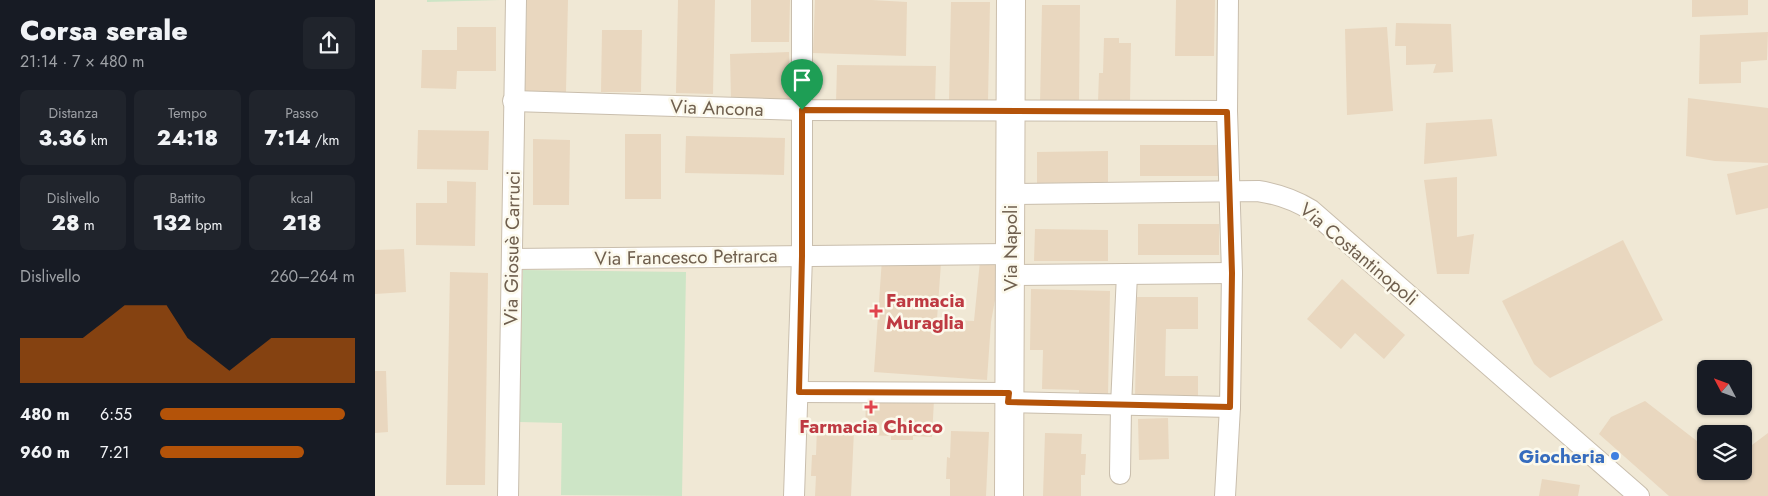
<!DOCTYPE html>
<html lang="it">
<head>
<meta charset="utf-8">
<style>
	:root { --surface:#171b24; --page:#20242c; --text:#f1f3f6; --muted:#9ea1a6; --accent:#b45309 }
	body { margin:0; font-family:Jost,sans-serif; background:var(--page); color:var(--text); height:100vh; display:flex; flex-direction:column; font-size:19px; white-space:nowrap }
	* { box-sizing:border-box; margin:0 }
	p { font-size:16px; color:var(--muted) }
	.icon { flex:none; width:28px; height:28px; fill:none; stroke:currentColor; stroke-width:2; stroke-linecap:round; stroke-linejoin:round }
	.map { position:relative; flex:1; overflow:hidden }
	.panel { display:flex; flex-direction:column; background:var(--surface); width:375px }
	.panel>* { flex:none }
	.needle { width:32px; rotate:311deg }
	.controls { position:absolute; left:1322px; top:360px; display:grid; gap:10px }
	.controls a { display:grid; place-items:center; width:55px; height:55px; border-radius:8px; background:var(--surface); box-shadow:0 1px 4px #0004; font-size:25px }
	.pin { position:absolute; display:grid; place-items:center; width:42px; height:42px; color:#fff; margin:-51px -21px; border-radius:50% 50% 50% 0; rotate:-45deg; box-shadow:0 0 5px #0007 }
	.pin .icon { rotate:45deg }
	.round { display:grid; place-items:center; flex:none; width:52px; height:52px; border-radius:8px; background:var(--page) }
	.overview { display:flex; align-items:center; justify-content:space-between; height:85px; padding:0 20px }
	h1 { font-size:28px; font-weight:800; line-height:38px }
	.metrics { display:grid; grid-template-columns:repeat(3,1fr); gap:8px; height:85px; padding:5px 20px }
	.metrics div { display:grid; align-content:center; border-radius:8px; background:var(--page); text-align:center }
	.metrics b { font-size:21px; font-weight:800 }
	.metrics small { font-size:14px; font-weight:400 }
	.metrics p { font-size:14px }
	.chart { height:140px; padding:10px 20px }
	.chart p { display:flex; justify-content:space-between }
	.chart svg { width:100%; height:90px; margin-top:5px; fill:var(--accent); opacity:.7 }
	ul { padding:0 20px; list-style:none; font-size:16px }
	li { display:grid; grid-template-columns:80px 60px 1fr; align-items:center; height:38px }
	li i { height:12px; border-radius:6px; background:var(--accent) }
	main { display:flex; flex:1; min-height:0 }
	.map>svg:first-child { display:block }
	.residential { fill:#f0e8d5; fill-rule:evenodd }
	.green { fill:#cde5c6 }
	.building { fill:#e9d7bf }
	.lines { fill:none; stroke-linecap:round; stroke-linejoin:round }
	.street-casing { stroke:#c9bead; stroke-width:22 }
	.secondary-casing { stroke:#ccbfac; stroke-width:30 }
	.street { stroke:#fff; stroke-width:20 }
	.secondary { stroke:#fff; stroke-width:28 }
	.route-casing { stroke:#fff; stroke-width:10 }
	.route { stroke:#b45309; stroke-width:6 }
	.health-dot { fill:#e0444e; stroke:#fcf9ec; stroke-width:2 }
	.shop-dot { fill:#3f7fe0; stroke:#fcf9ec; stroke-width:2 }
	.labels { text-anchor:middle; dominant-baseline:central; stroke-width:5; stroke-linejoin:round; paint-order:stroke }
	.street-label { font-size:19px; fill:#6f5f4e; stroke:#fcf9ec }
	.health-label { font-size:19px; font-weight:bold; fill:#be3a42; stroke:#fcf9ec; text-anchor:start }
	.shop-label { font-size:19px; font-weight:bold; fill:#366cbe; stroke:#fcf9ec; text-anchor:end }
</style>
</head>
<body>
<main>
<section class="panel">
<div class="overview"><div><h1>Corsa serale</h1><p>21:14 · 7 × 480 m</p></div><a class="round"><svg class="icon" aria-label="share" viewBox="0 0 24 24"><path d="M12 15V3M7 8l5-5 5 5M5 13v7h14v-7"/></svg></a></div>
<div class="metrics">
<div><p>Distanza</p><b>3.36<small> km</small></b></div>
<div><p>Tempo</p><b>24:18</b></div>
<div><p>Passo</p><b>7:14<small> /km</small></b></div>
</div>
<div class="metrics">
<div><p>Dislivello</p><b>28<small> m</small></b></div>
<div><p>Battito</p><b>132<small> bpm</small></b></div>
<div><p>kcal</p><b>218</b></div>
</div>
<div class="chart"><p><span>Dislivello</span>260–264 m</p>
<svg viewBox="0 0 160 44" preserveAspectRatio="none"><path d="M0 44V22L10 22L20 22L30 22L40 14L50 6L60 6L70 6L80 22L90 30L100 38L110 30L120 22L130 22L140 22L150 22L160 22V44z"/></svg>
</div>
<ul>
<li><b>480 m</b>6:55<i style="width:95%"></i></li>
<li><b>960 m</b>7:21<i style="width:74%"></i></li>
</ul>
</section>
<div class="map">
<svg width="1393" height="496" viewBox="0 0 1393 496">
	<rect width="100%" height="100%" fill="#f9f5e6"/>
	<path class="residential" d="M0 0H1393V496H0ZM1331 369H1369V406H1331ZM1331 434H1369V471H1331Z"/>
	<g class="green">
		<polygon points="52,0 125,0 52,2"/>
		<polygon points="148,270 311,272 307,496 186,495 187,423 144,422"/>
	</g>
	<g class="building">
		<polygon points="152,0 193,0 191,92 150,91"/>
		<polygon points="303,0 340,0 338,94 301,93"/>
		<polygon points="376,0 415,0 414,42 376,42"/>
		<polygon points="440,0 497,0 532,2 531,56 438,53"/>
		<polygon points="801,0 840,0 839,56 800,56"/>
		<polygon points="1317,0 1373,0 1373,15 1317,17"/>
		<polygon points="576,2 615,2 613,101 574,101"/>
		<polygon points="667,5 705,5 704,104 665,104"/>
		<polygon points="1021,23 1076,24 1078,72 1058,73 1061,64 1031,65 1031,46 1020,46"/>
		<polygon points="82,27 121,27 121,71 82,71 81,89 46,88 47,50 82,50"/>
		<polygon points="1012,27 1018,111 972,115 970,29"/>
		<polygon points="227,30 267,30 266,92 226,92"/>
		<polygon points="1393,32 1392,60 1366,62 1366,83 1324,84 1325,35"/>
		<polygon points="729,38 744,38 744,43 756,43 755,103 723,102 724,73 728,73"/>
		<polygon points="414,52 415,101 356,102 355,54"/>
		<polygon points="462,65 561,66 560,104 461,103"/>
		<polygon points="1313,98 1393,108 1393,163 1340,161 1311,156"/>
		<polygon points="1117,119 1122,156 1049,164 1051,123"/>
		<polygon points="43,130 114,131 113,170 42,169"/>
		<rect x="250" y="134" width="36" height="65"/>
		<polygon points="311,136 410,138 409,175 310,173"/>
		<polygon points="158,139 195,140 194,205 158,205"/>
		<rect x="765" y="145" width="81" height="31"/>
		<polygon points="733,151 733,182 662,183 662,152"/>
		<polygon points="1393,165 1393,208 1361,215 1352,174"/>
		<polygon points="1082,177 1082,237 1099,234 1094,274 1062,274 1049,180"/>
		<polygon points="72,181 101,182 100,246 41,245 41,203 72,203"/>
		<rect x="763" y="224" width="81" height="31"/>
		<polygon points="660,229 733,230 733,261 659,261"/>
		<polygon points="1248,240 1288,320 1175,378 1159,364 1127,301"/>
		<polygon points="29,249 31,292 0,294 0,250"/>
		<polygon points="507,259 566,263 562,319 599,321 605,261 627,261 616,322 612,380 499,372"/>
		<polygon points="75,272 113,273 110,485 71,485"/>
		<polygon points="967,279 1030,335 1009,359 980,333 966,349 932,319"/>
		<polygon points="656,289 735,291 733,396 704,396 704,390 667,389 668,350 655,350"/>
		<polygon points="762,297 823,297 823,329 791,329 790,376 823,376 823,399 760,399"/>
		<polygon points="0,371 11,371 13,432 0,433"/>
		<polygon points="491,398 559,400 557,437 538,436 538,440 516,440 516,436 490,435"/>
		<polygon points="1270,401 1331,448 1331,471 1369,471 1369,451 1393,433 1393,496 1294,496 1224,434 1236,417"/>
		<polygon points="793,418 794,459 764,460 763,419"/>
		<polygon points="442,428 479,430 476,496 440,496 441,476 436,476 437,455 441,455"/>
		<polygon points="576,431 614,432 611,496 575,496 575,479 571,479 572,457 575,458"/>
		<polygon points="670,433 707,434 706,454 711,454 710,475 706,475 706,496 668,496"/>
		<polygon points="1167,479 1205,485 1203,496 1164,496"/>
	</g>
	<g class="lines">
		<defs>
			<g id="street">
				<polyline points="138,101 427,110 852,111"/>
				<path d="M635 194 883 191C903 194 918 199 936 210L1264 496"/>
				<polyline points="137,259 635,254"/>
				<polyline points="634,275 857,273"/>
				<polyline points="424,392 634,393"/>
				<polyline points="633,402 855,407"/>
				<polyline points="745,474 746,406 752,274"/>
				<polyline points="133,496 141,0"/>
				<polyline points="419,496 427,256 427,0"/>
				<polyline points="850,496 855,407 857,273 852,111 853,0"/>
			</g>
			<polyline id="secondary" points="634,496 636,0"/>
		</defs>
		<use href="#street" class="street-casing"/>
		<use href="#secondary" class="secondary-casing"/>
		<use href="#street" class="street"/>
		<use href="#secondary" class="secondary"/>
	</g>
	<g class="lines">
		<defs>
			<polygon id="route" points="427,110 852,112 857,273 855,407 633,402 634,393 424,392 427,256"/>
		</defs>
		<use href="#route" class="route-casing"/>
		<use href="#route" class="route"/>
	</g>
	<g class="health-dot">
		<path d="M498.5 303.5h5v5h5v5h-5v5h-5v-5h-5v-5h5z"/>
		<path d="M493.5 399.5h5v5h5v5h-5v5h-5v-5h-5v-5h5z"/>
	</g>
	<circle class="shop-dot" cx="1240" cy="456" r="5"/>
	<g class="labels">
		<g class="street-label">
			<text transform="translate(342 108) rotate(2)">Via Ancona</text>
			<text transform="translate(137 248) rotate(-89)">Via Giosuè Carruci</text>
			<text transform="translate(635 248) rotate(-90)">Via Napoli</text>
			<text transform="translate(984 254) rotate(40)">Via Costantinopoli</text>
			<text transform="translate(311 257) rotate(-1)">Via Francesco Petrarca</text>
		</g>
		<g class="health-label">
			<text x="511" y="300">Farmacia<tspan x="511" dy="22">Muraglia</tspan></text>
			<text x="496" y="426" text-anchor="middle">Farmacia Chicco</text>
		</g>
		<g class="shop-label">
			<text x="1230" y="456">Giocheria</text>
		</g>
	</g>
</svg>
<div class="controls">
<a><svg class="needle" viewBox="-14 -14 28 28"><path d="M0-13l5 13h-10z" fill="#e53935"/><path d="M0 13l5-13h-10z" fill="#9ea1a6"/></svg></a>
<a><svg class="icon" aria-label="layers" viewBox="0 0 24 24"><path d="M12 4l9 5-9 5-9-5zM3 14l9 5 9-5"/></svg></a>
</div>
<div class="pin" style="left:427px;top:110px;background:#1e9e55"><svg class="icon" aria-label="arrive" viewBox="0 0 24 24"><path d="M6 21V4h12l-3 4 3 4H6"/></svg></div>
</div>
</main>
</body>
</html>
